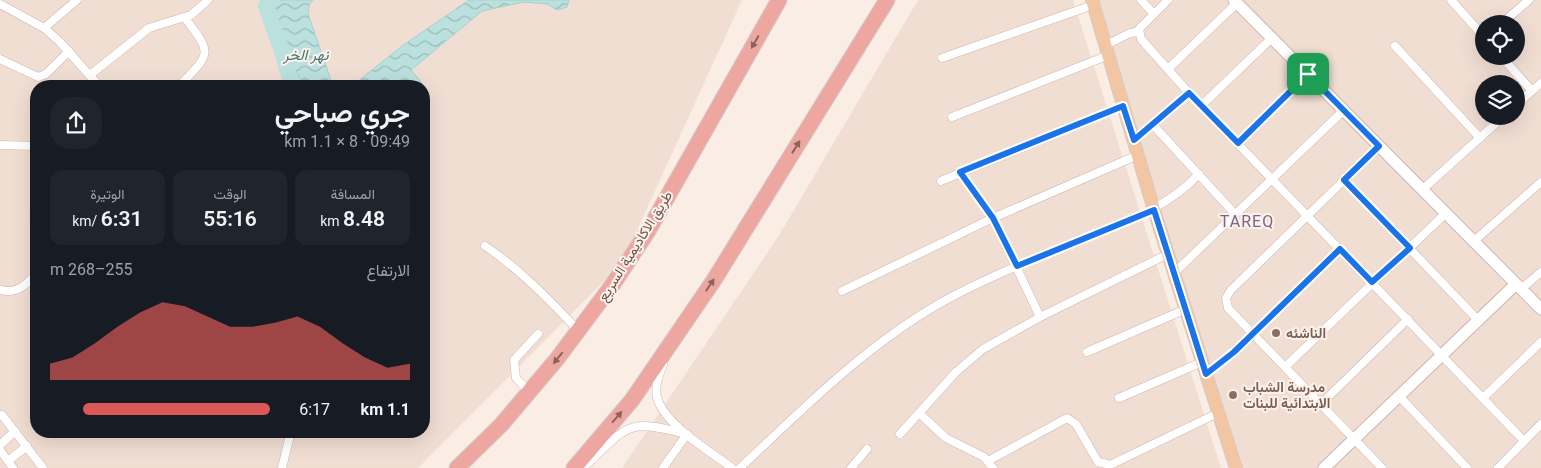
<!DOCTYPE html>
<html lang="ar">
<head>
<meta charset="utf-8">
<style>
	:root { --surface:#171b24; --page:#20242c; --text:#f1f3f6; --muted:#9ea1a6; --accent:#d85955 }
	body { margin:0; font-family:Roboto,Vazirmatn,sans-serif; background:var(--page); color:var(--text); direction:rtl; height:100vh; display:flex; flex-direction:column; font-size:19px; white-space:nowrap }
	* { box-sizing:border-box; margin:0 }
	p { font-size:16px; color:var(--muted) }
	.icon { flex:none; width:28px; height:28px; fill:none; stroke:currentColor; stroke-width:2; stroke-linecap:round; stroke-linejoin:round }
	.map { position:relative; flex:1; overflow:hidden; direction:ltr }
	.panel { position:absolute; left:30px; top:80px; width:400px; height:358px; display:flex; flex-direction:column; background:var(--surface); border-radius:20px; box-shadow:0 5px 20px #0002; direction:rtl }
	.panel>* { flex:none }
	.controls { position:absolute; left:1475px; top:15px; display:grid; gap:10px }
	.controls a { display:grid; place-items:center; width:50px; height:50px; border-radius:50%; background:var(--surface); box-shadow:0 5px 20px #0002; font-size:25px }
	.pin { position:absolute; display:grid; place-items:center; width:42px; height:42px; color:#fff; margin:-21px; border-radius:10px; box-shadow:0 2px 8px #0006 }
	.round { display:grid; place-items:center; flex:none; width:52px; height:52px; border-radius:20px; background:var(--page) }
	.head { display:flex; align-items:center; justify-content:space-between; height:85px; padding:0 20px }
	h1 { font-size:28px; font-weight:600; line-height:38px }
	.stats { display:grid; grid-template-columns:repeat(3,1fr); gap:8px; height:85px; padding:5px 20px }
	.stats div { display:grid; align-content:center; border-radius:12px; background:var(--page); text-align:center }
	.stats b { font-size:21px; font-weight:600 }
	.stats small { font-size:14px; font-weight:400 }
	.stats p { font-size:14px }
	.chart { height:140px; padding:10px 20px }
	.chart p { display:flex; justify-content:space-between }
	.chart svg { width:100%; height:90px; margin-top:5px; fill:var(--accent); opacity:.7 }
	ul { padding:0 20px; list-style:none; font-size:16px }
	li { display:grid; grid-template-columns:80px 60px 1fr; align-items:center; height:38px }
	li i { height:12px; border-radius:6px; background:var(--accent) }
	.map>svg:first-child { display:block }
	.residential { fill:#f1ded3; fill-rule:evenodd }
	.water { fill:url(#water-waves); stroke:#a2d2d0 }
	.lines { fill:none; stroke-linecap:round; stroke-linejoin:round }
	.river { stroke:#bbe1df; stroke-width:16 }
	.street-casing { stroke:#ccb6af; stroke-width:9 }
	.secondary-casing { stroke:#cfb5ac; stroke-width:13 }
	.primary-casing { stroke:#d4cbc9; stroke-width:14 }
	.highway-casing { stroke:#d4cbc9; stroke-width:17 }
	.street { stroke:#fff; stroke-width:8 }
	.secondary { stroke:#fff; stroke-width:11 }
	.primary { stroke:#f2c5a3; stroke-width:12 }
	.highway { stroke:#eea6a1; stroke-width:15 }
	.oneway { fill:#89635d }
	.route-casing { stroke:#fff; stroke-width:10 }
	.route { stroke:#1a73e8; stroke-width:6 }
	.education-dot { fill:#8d6e63; stroke:#fdf2ea; stroke-width:2 }
	.labels { text-anchor:middle; dominant-baseline:central; stroke-width:4; stroke-linejoin:round; paint-order:stroke }
	.street-label { font-size:14px; fill:#70524c; stroke:#fdf2ea }
	.education-label { font-size:14px; font-weight:bold; fill:#785e54; stroke:#fdf2ea; text-anchor:start }
	.water-label { font-size:15px; font-style:italic; fill:#427472; stroke:#fdf2ea }
	.quarter-label { font-size:16px; letter-spacing:1px; fill:#77658c; stroke:#fdf2ea }
</style>
</head>
<body>
<div class="map">
<svg width="1541" height="468" viewBox="0 0 1541 468">
	<defs>
		<pattern id="water-waves" width="16" height="10" patternUnits="userSpaceOnUse" patternTransform="scale(1.25)"><rect width="16" height="10" fill="#bbe1df"/><path d="M0 5q4-4 8 0t8 0" fill="none" stroke="#9cb9b7"/></pattern>
	</defs>
	<rect width="100%" height="100%" fill="#faede4"/>
	<g class="residential">
		<path d="M0 0H742L622 263 418 468H0ZM36 86H424V431H36Z"/>
		<polygon points="918,0 1073,0 1221,468 622,468 778,237"/>
		<path d="M1095 0H1541V468H1239ZM1484 24H1516V56H1484ZM1484 84H1516V116H1484Z"/>
	</g>
	<g class="water">
		<polygon points="272,0 313,0 309,5 308,14 333,86 303,86 291,60"/>
		<polygon points="469,0 569,0 567,7 557,10 547,4 524,2 482,11 411,70 426,88 424,90 424,86 352,86 402,46"/>
	</g>
	<g class="lines">
		<polyline class="river" points="272,0 266,6 283,54 292,86"/>
		<defs>
			<g id="street">
				<polyline points="1141,0 1154,14"/>
				<polyline points="1168,0 1139,29 1141,39 1189,93 1524,441"/>
				<polyline points="1451,0 1484,37"/>
				<polyline points="0,4 44,28 59,41 99,86"/>
				<polyline points="1501,24 1529,0"/>
				<polyline points="44,28 77,0"/>
				<polyline points="1106,45 1130,33 1138,32"/>
				<polyline points="1395,46 1480,138"/>
				<polyline points="1501,56 1532,91"/>
				<polyline points="942,58 1093,5"/>
				<polyline points="0,59 38,77 46,74 69,51"/>
				<polyline points="1168,69 1237,3"/>
				<polyline points="90,75 149,28 191,15 208,0"/>
				<path d="M179 86C211 53 213 55 185 18"/>
				<polyline points="1202,105 1272,38"/>
				<polyline points="1516,105 1541,83"/>
				<polyline points="952,117 1109,55"/>
				<polyline points="1153,125 1235,214"/>
				<polyline points="1134,140 1189,93"/>
				<polyline points="1238,143 1308,74"/>
				<polyline points="0,145 36,146"/>
				<polyline points="1379,146 1231,290 1226,298 1228,308 1382,468"/>
				<polyline points="960,172 993,218 1040,317"/>
				<polyline points="1344,180 1478,320"/>
				<polyline points="941,181 1123,106"/>
				<polyline points="1423,189 1504,116"/>
				<polyline points="34,216 36,214"/>
				<polyline points="1474,241 1541,182"/>
				<path d="M485 246C521 270 549 300 579 331"/>
				<polyline points="1174,273 1344,110"/>
				<polyline points="1521,289 1541,272"/>
				<path d="M0 290C17 294 25 286 36 274"/>
				<polyline points="842,291 993,218 1138,155"/>
				<polyline points="1087,352 1186,309"/>
				<path d="M663 365C658 376 653 391 659 403 671 429 710 451 732 468"/>
				<polyline points="1285,367 1446,213"/>
				<polyline points="1205,374 1234,352 1340,249"/>
				<polyline points="529,392 516,378 514,360 538,334"/>
				<polyline points="1399,396 1467,468"/>
				<polyline points="1484,397 1541,342"/>
				<polyline points="1119,398 1202,362"/>
				<polyline points="1320,405 1408,319"/>
				<polyline points="919,413 946,438 984,457 993,468"/>
				<polyline points="2,415 43,468"/>
				<polyline points="900,434 956,372 983,349 1040,317 1168,254"/>
				<polyline points="0,445 15,431"/>
				<polyline points="0,450 13,468"/>
				<polyline points="8,461 27,446"/>
				<polyline points="988,461 1067,418 1076,424 1098,462 1110,465 1218,413"/>
				<polyline points="282,468 291,431"/>
				<path d="M583 468C626 429 624 416 685 434"/>
				<polyline points="663,468 687,434"/>
				<path d="M740 468C804 408 867 344 944 301 986 278 1031 260 1075 242 1121 223 1164 211 1199 174"/>
				<polyline points="851,468 867,449"/>
				<polyline points="1498,468 1541,424"/>
			</g>
			<g id="secondary">
				<polyline points="1234,0 1541,309"/>
				<polyline points="1324,468 1516,284"/>
			</g>
			<polyline id="primary" points="1092,0 1154,210 1236,468"/>
			<g id="highway">
				<polyline points="457,468 501,425 557,359 613,284 648,231 779,0"/>
				<polyline points="574,468 632,400 714,280 887,0"/>
			</g>
		</defs>
		<use href="#street" class="street-casing"/>
		<use href="#secondary" class="secondary-casing"/>
		<use href="#primary" class="primary-casing"/>
		<use href="#highway" class="highway-casing"/>
		<use href="#street" class="street"/>
		<use href="#secondary" class="secondary"/>
		<use href="#primary" class="primary"/>
		<use href="#highway" class="highway"/>
	</g>
	<defs><path id="oneway-solid" d="M-6-.8H1V-3.2L6.5 0L1 3.2V.8H-6Z" transform="scale(1.25)"/></defs>
	<g class="oneway">
		<use href="#oneway-solid" transform="translate(755 42) rotate(120)"/>
		<use href="#oneway-solid" transform="translate(796 147) rotate(-58)"/>
		<use href="#oneway-solid" transform="translate(710 285) rotate(-56)"/>
		<use href="#oneway-solid" transform="translate(558 358) rotate(129)"/>
		<use href="#oneway-solid" transform="translate(617 417) rotate(-49)"/>
	</g>
	<g class="lines">
		<defs>
			<polygon id="route" points="1308,74 1379,146 1344,180 1410,248 1372,282 1340,249 1234,352 1206,374 1154,210 1017,266 993,218 960,172 1123,106 1134,140 1189,93 1238,143"/>
		</defs>
		<use href="#route" class="route-casing"/>
		<use href="#route" class="route"/>
	</g>
	<g class="education-dot">
		<circle cx="1276" cy="333" r="5"/>
		<circle cx="1233" cy="395" r="5"/>
	</g>
	<g class="labels">
		<g class="street-label">
			<text transform="translate(635 246) rotate(-58)">طريق الاكاديمية السريع</text>
		</g>
		<g class="education-label">
			<text x="1286" y="333">الناشئه</text>
			<text x="1243" y="387">مدرسة الشباب<tspan x="1243" dy="16">الابتدائية للبنات</tspan></text>
		</g>
		<g class="water-label">
			<text x="306" y="55">نهر الخر</text>
		</g>
		<g class="quarter-label">
			<text x="1247" y="221">TAREQ</text>
		</g>
	</g>
</svg>
<div class="controls">
<a><svg class="icon" aria-label="locate" viewBox="0 0 24 24"><circle cx="12" cy="12" r="6"/><path d="M12 2v4M12 18v4M2 12h4M18 12h4"/></svg></a>
<a><svg class="icon" aria-label="layers" viewBox="0 0 24 24"><path d="M12 4l9 5-9 5-9-5zM3 14l9 5 9-5"/></svg></a>
</div>
<div class="pin" style="left:1308px;top:74px;background:#1e9e55"><svg class="icon" aria-label="arrive" viewBox="0 0 24 24"><path d="M6 21V4h12l-3 4 3 4H6"/></svg></div>
<section class="panel">
<div class="head"><div><h1>جري صباحي</h1><p>09:49 · 8 × 1.1 km</p></div><a class="round"><svg class="icon" aria-label="share" viewBox="0 0 24 24"><path d="M12 15V3M7 8l5-5 5 5M5 13v7h14v-7"/></svg></a></div>
<div class="stats">
<div><p>المسافة</p><b>8.48<small> km</small></b></div>
<div><p>الوقت</p><b>55:16</b></div>
<div><p>الوتيرة</p><b>6:31<small> /km</small></b></div>
</div>
<div class="chart"><p><span>الارتفاع</span>255–268 m</p>
<svg viewBox="0 0 160 44" preserveAspectRatio="none"><path d="M0 44V36L10 33L20 26L30 18L40 11L50 6L60 8L70 13L80 18L90 18L100 16L110 13L120 18L130 26L140 33L150 38L160 36V44z"/></svg>
</div>
<ul>
<li><b>1.1 km</b>6:17<i style="width:85%"></i></li>
</ul>
</section>
</div>
</body>
</html>
